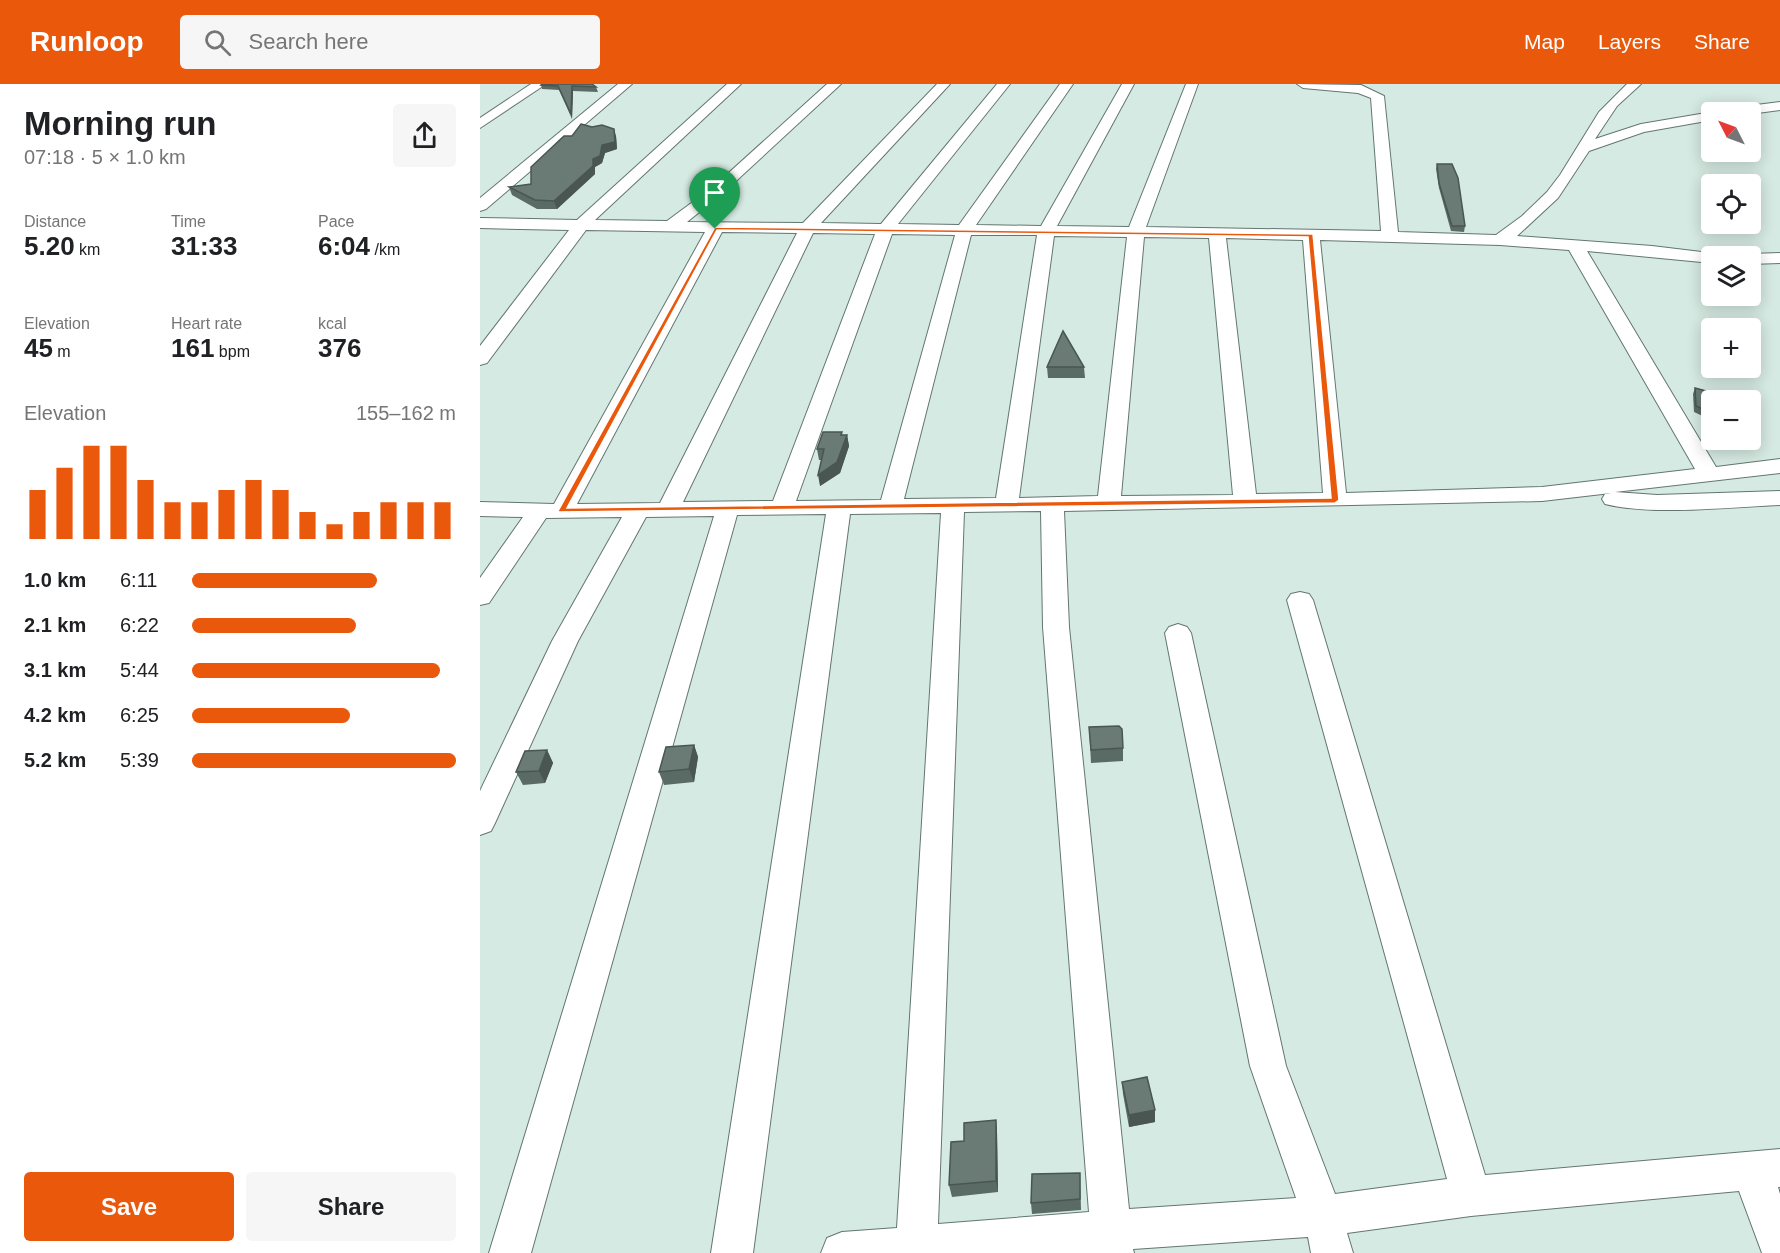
<!DOCTYPE html>
<html lang="en">
<head>
<meta charset="utf-8">
<style>
	:root { --surface:#fff; --page:#f6f6f6; --text:#202124; --muted:#757577; --accent:#ea580c }
	body { margin:0; font-family:Arial,sans-serif; background:var(--page); color:var(--text); height:100vh; display:flex; flex-direction:column; font-size:22px; white-space:nowrap }
	* { box-sizing:border-box; margin:0 }
	p { font-size:20px; color:var(--muted) }
	.icon { flex:none; width:33px; height:33px; fill:none; stroke:currentColor; stroke-width:2; stroke-linecap:round; stroke-linejoin:round }
	.map { position:relative; flex:1; overflow:hidden }
	.details { display:flex; flex-direction:column; background:var(--surface); width:480px }
	.details>* { flex:none }
	.needle { width:39px; rotate:312deg }
	.fabs { position:absolute; left:1221px; top:18px; display:grid; gap:12px }
	.fabs a { display:grid; place-items:center; width:60px; height:60px; border-radius:6px; background:var(--surface); box-shadow:0 3px 15px #0003; font-size:30px }
	.pin { position:absolute; display:grid; place-items:center; width:51px; height:51px; color:#fff; margin:-62px -26px; border-radius:50% 50% 50% 0; rotate:-45deg; box-shadow:0 0 6px #0007 }
	.pin .icon { rotate:45deg }
	.round { display:grid; place-items:center; flex:none; width:63px; height:63px; border-radius:6px; background:var(--page) }
	.summary { display:flex; align-items:center; justify-content:space-between; height:102px; padding:0 24px }
	h1 { font-size:33px; font-weight:600; line-height:45px }
	.metrics { display:grid; grid-template-columns:repeat(3,1fr); gap:9px; height:102px; padding:6px 24px }
	.metrics div { display:grid; align-content:center }
	.metrics b { font-size:26px; font-weight:600 }
	.metrics small { font-size:16px; font-weight:400 }
	.metrics p { font-size:16px }
	.chart { height:168px; padding:12px 24px }
	.chart p { display:flex; justify-content:space-between }
	.chart svg { width:100%; height:108px; margin-top:6px; stroke:var(--accent); stroke-width:6 }
	.button { display:flex; gap:12px; margin-top:auto; padding:12px 24px }
	.button a { flex:1; height:69px; border-radius:6px; background:var(--accent); color:#fff; font-size:24px; font-weight:600; line-height:69px; text-align:center }
	.button a+a { background:var(--page); color:var(--text) }
	ul { padding:0 24px; list-style:none; font-size:20px }
	li { display:grid; grid-template-columns:96px 72px 1fr; align-items:center; height:45px }
	li i { height:15px; border-radius:8px; background:var(--accent) }
	header { display:flex; align-items:center; gap:36px; box-sizing:border-box; height:84px; padding:0 30px; background:var(--accent); color:#fff }
	header strong { font-size:28px }
	nav { display:flex; gap:33px; margin-inline-start:auto; font-size:21px }
	.search { width:420px; height:54px; background:var(--page); display:flex; align-items:center; gap:15px; box-sizing:border-box; padding:0 21px; border-radius:6px; color:var(--muted); font-size:22px }
	main { display:flex; flex:1; min-height:0 }
	.map>svg:first-child { display:block }
	.lines { fill:none; stroke-linecap:round; stroke-linejoin:round }
	.minor-casing { stroke:#63766f; stroke-width:2 }
	.minor { fill:#fff; fill-rule:evenodd }
	.wall { fill:#5a6a64 }
	.shaded-wall { fill:#4a5651 }
	.building { fill:#697b74; stroke:#4a5651; stroke-width:1.5 }
	.route { fill:#ea580c; stroke:#fff; stroke-width:1.5; fill-rule:evenodd }
</style>
</head>
<body>
<header>
<strong>Runloop</strong>
<div class="search"><svg class="icon" aria-label="search" viewBox="0 0 24 24"><circle cx="10" cy="10" r="6"/><path d="M15 15l6 6"/></svg>Search here</div>
<nav><a>Map</a><a>Layers</a><a>Share</a></nav>
</header>
<main>
<section class="details">
<div class="summary"><div><h1>Morning run</h1><p>07:18 · 5 × 1.0 km</p></div><a class="round"><svg class="icon" aria-label="share" viewBox="0 0 24 24"><path d="M12 15V3M7 8l5-5 5 5M5 13v7h14v-7"/></svg></a></div>
<div class="metrics">
<div><p>Distance</p><b>5.20<small> km</small></b></div>
<div><p>Time</p><b>31:33</b></div>
<div><p>Pace</p><b>6:04<small> /km</small></b></div>
</div>
<div class="metrics">
<div><p>Elevation</p><b>45<small> m</small></b></div>
<div><p>Heart rate</p><b>161<small> bpm</small></b></div>
<div><p>kcal</p><b>376</b></div>
</div>
<div class="chart"><p><span>Elevation</span>155–162 m</p>
<svg viewBox="0 0 160 44" preserveAspectRatio="none"><path d="M5 44V24M15 44V15M25 44V6M35 44V6M45 44V20M55 44V29M65 44V29M75 44V24M85 44V20M95 44V24M105 44V33M115 44V38M125 44V33M135 44V29M145 44V29M155 44V29"/></svg>
</div>
<ul>
<li><b>1.0 km</b>6:11<i style="width:70%"></i></li>
<li><b>2.1 km</b>6:22<i style="width:62%"></i></li>
<li><b>3.1 km</b>5:44<i style="width:94%"></i></li>
<li><b>4.2 km</b>6:25<i style="width:60%"></i></li>
<li><b>5.2 km</b>5:39<i style="width:100%"></i></li>
</ul>
<div class="button"><a>Save</a><a>Share</a></div>
</section>
<div class="map">
<svg width="1300" height="1169" viewBox="0 0 1300 1169">
	<rect width="100%" height="100%" fill="#d5eae2"/>
	<g class="lines">
		<defs>
			<g id="minor">
				<polygon points="51,0 66,0 0,44 0,34"/>
				<polygon points="138,0 152,0 6,125 0,127 0,114"/>
				<path d="M247 0H261L115 136 187 137 233 103 347 0H361L243 109 207 138 323 139 457 0H470L341 139 401 140 517 0H530L418 140 479 141 580 0H593L496 141 561 142 642 0H654L577 142 649 143 706 0H718L666 143 901 147 891 14 878 9 823 4 817 0 881 1 904 12 918 148 1016 151 1042 132 1067 108 1080 91 1119 28 1147 0H1161L1137 22 1115 55 1161 40 1232 28H1234H1232V36L1164 48 1109 67 1078 114 1037 152 1172 162 1238 170 1240 172H1232V179L1107 167 1236 383 1300 375V389L1135 408 1177 411 1300 407V421C1249 423 1173 432 1125 420L1122 415 1125 410 1131 409 1062 417 584 427 589 543 649 1125 816 1114 770 982 685 549 689 543 698 540 707 543 711 549 806 982 855 1110 967 1095 807 516 811 510 820 508 829 510 833 516 1005 1091 1300 1065V1103H1298L1300 1110V1169H1282L1259 1107 991 1132 867 1149 873 1169H831L828 1153 653 1165 654 1169H341L347 1154 362 1148 417 1144 461 429 370 430 273 1169H231L346 430 257 431 51 1169H9L234 432 166 433 98 557 15 739 11 747 0 751V707L72 557 142 433 66 434 9 519 0 521V494L43 433 0 432V418L74 420 225 148 106 146 7 279 0 281V262L89 146 0 144V134L97 136ZM242 148 317 149 180 419 97 420ZM333 149 395 150 293 417 203 418ZM412 150 475 151 401 416 316 417ZM491 151H557L516 414 424 415ZM574 152 647 153 618 412 539 414ZM664 153 729 154 753 411 641 412ZM746 154 823 156 843 409 776 410ZM840 156 1020 161 1089 166 1215 385 1062 403 866 409ZM561 427 563 543 609 1128 458 1140 484 428Z"/>
				<polygon points="1300,18 1300,26 1270,30 1245,28 1252,24"/>
				<polygon points="1300,169 1300,179 1270,180 1270,172 1263,172 1270,170"/>
			</g>
		</defs>
		<use href="#minor" class="minor-casing"/>
		<use href="#minor" class="minor"/>
	</g>
	<g class="wall">
		<polygon points="61,1 116,3 118,8 93,7 92,35 79,6 62,5"/>
		<polygon points="136,52 137,65 125,69 122,79 115,83 115,90 77,125 57,125 32,111 29,103 51,100"/>
		<polygon points="957,80 985,142 984,148 971,147 959,104 956,85"/>
		<polygon points="567,283 604,283 605,294 568,294"/>
		<polygon points="1215,304 1229,328 1227,334 1214,328 1213,310"/>
		<polygon points="362,348 362,351 367,351 369,362 360,389 340,402 341,376 339,376 337,365"/>
		<polygon points="609,643 643,664 643,677 611,679"/>
		<polygon points="214,661 218,673 214,698 184,701 179,688"/>
		<polygon points="67,666 73,679 65,699 43,701 36,688"/>
		<polygon points="642,998 675,1038 649,1043 643,1010"/>
		<polygon points="516,1036 517,1048 518,1108 472,1113 469,1101 484,1057"/>
		<polygon points="600,1089 601,1126 552,1130 551,1119"/>
	</g>
	<g class="shaded-wall">
		<polygon points="92,2 93,7 92,35 91,30"/>
		<polygon points="134,45 136,52 137,65 125,69 122,79 115,83 115,90 77,125 74,117 122,61"/>
		<polygon points="367,351 369,362 360,389 340,402 338,391"/>
		<polygon points="214,661 218,673 214,698 209,685"/>
		<polygon points="67,666 73,679 65,699 59,687"/>
		<polygon points="675,1026 675,1038 649,1043 649,1031"/>
		<polygon points="516,1036 517,1048 518,1108 516,1097"/>
	</g>
	<g class="building">
		<polygon points="62,0 112,0 116,3 92,2 91,30 78,2 61,1"/>
		<polygon points="101,40 112,43 122,41 134,45 135,58 122,61 120,72 113,75 113,82 74,117 55,116 29,103 51,100 51,83 84,52 92,52"/>
		<polygon points="957,80 972,80 978,94 985,142 972,142 959,99"/>
		<polygon points="583,247 604,283 567,283"/>
		<polygon points="1215,304 1234,309 1229,328 1216,322"/>
		<polygon points="343,348 362,348 361,351 367,351 357,378 338,391 344,365 337,365"/>
		<polygon points="639,642 642,645 643,664 611,666 609,643"/>
		<polygon points="214,661 209,685 179,688 186,663"/>
		<polygon points="67,666 59,687 36,688 45,667"/>
		<polygon points="667,993 675,1026 649,1031 642,998"/>
		<polygon points="516,1036 516,1097 469,1101 471,1058 484,1057 484,1039"/>
		<polygon points="600,1089 600,1115 551,1119 552,1090"/>
	</g>
	<path class="route" d="M235 143 833 150 859 416 855 419 79 428 78 427ZM237 146 828 153 851 414 87 424Z"/>
</svg>
<div class="fabs">
<a><svg class="needle" viewBox="-14 -14 28 28"><path d="M0-13l5 13h-10z" fill="#e53935"/><path d="M0 13l5-13h-10z" fill="#757577"/></svg></a>
<a><svg class="icon" aria-label="locate" viewBox="0 0 24 24"><circle cx="12" cy="12" r="6"/><path d="M12 2v4M12 18v4M2 12h4M18 12h4"/></svg></a>
<a><svg class="icon" aria-label="layers" viewBox="0 0 24 24"><path d="M12 4l9 5-9 5-9-5zM3 14l9 5 9-5"/></svg></a>
<a>+</a>
<a>−</a>
</div>
<div class="pin" style="left:235px;top:145px;background:#1e9e55"><svg class="icon" aria-label="arrive" viewBox="0 0 24 24"><path d="M6 21V4h12l-3 4 3 4H6"/></svg></div>
</div>
</main>
</body>
</html>
